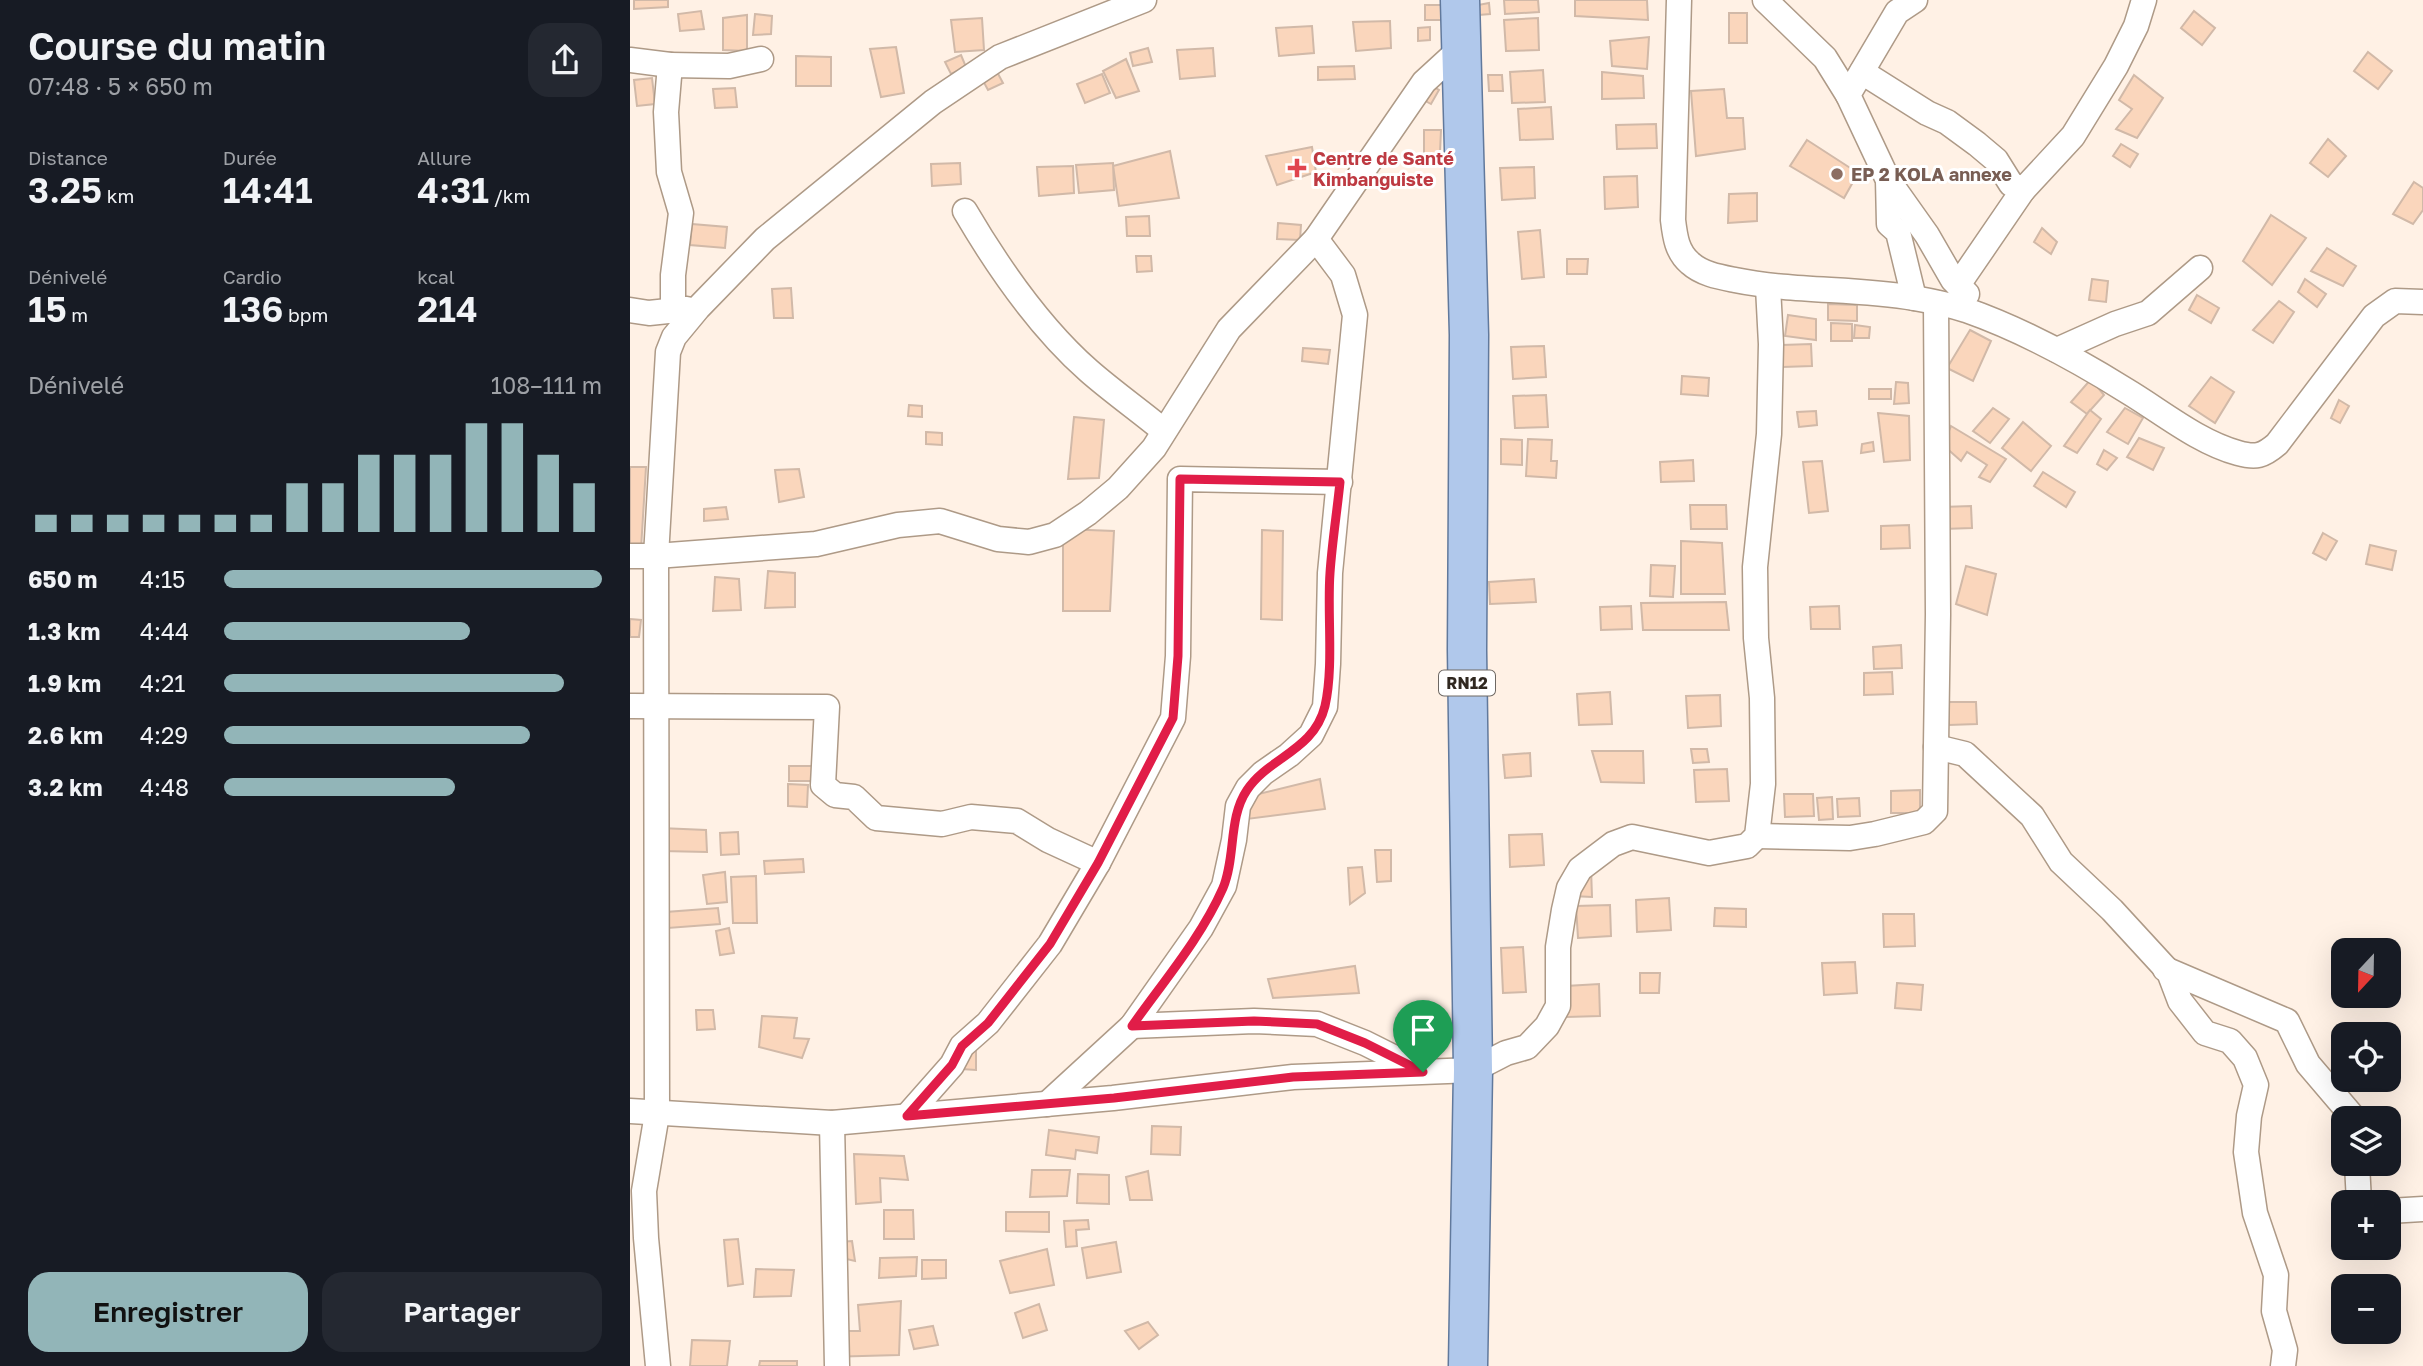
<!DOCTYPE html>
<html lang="fr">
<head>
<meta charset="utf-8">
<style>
	:root { --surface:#171b24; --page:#242831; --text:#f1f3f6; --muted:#9ea1a6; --accent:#92b5b8 }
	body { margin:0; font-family:"Golos Text",sans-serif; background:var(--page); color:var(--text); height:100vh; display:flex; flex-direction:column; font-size:26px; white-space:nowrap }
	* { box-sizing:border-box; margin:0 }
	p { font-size:23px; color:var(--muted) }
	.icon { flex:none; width:38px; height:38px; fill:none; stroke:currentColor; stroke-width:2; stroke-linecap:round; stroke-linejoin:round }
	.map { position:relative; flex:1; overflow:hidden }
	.panel { display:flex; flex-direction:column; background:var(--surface); width:630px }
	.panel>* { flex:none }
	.needle { width:46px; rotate:202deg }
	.controls { position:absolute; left:1701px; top:938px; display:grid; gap:14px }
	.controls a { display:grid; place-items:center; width:70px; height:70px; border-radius:14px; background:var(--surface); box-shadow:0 7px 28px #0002; font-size:35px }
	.pin { position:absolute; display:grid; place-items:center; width:60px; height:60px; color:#fff; margin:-72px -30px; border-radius:50% 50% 50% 0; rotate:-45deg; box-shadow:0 0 7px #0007 }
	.pin .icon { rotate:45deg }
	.round { display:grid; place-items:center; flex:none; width:74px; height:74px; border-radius:21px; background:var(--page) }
	.overview { display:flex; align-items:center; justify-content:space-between; height:119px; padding:0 28px }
	h1 { font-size:38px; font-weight:600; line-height:52px }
	.metrics { display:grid; grid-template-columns:repeat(3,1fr); gap:10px; height:119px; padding:7px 28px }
	.metrics div { display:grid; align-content:center }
	.metrics b { font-size:35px; font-weight:600 }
	.metrics small { font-size:19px; font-weight:400 }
	.metrics p { font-size:19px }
	.chart { height:196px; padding:14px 28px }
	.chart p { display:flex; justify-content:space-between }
	.chart svg { width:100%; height:126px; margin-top:7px; stroke:var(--accent); stroke-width:6 }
	.button { display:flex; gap:14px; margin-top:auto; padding:14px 28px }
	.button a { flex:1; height:80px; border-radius:21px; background:var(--accent); color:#111; font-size:28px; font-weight:600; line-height:80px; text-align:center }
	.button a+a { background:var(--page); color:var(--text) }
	ul { padding:0 28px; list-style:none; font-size:23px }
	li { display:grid; grid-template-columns:112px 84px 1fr; align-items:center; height:52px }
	li i { height:18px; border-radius:9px; background:var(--accent) }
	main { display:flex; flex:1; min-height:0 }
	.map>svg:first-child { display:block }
	.building { fill:#fad6bc; stroke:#d1b9a8; stroke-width:2 }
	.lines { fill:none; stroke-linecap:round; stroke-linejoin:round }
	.street-casing { stroke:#ae9a87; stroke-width:27 }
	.primary-casing { stroke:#61799c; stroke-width:41 }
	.street { stroke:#fff; stroke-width:24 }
	.primary { stroke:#b0c8eb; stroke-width:38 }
	.route-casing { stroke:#fff; stroke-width:14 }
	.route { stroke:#e11d48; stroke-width:9 }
	.health-dot { fill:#e0444e; stroke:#fff; stroke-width:2.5 }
	.education-dot { fill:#8d6e63; stroke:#fff; stroke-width:2.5 }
	.labels { text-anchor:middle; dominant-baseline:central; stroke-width:6; stroke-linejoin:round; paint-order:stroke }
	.shield { fill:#fff; stroke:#6e6863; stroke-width:2 }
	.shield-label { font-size:16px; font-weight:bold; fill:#302820 }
	.health-label { font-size:18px; font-weight:bold; fill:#be3a42; stroke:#fff; text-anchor:start }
	.education-label { font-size:18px; font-weight:bold; fill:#785e54; stroke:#fff; text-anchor:start }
</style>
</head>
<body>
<main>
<section class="panel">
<div class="overview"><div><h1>Course du matin</h1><p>07:48 · 5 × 650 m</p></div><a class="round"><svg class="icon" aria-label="share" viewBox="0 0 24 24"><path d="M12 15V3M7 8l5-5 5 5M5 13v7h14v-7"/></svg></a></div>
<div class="metrics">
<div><p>Distance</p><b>3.25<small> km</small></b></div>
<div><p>Durée</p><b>14:41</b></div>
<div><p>Allure</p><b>4:31<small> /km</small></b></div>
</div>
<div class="metrics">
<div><p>Dénivelé</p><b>15<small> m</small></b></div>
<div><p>Cardio</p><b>136<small> bpm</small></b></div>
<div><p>kcal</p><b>214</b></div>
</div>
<div class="chart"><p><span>Dénivelé</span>108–111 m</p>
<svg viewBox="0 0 160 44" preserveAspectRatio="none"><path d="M5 44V38M15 44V38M25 44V38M35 44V38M45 44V38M55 44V38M65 44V38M75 44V27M85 44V27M95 44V17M105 44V17M115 44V17M125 44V6M135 44V6M145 44V17M155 44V27"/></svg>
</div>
<ul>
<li><b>650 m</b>4:15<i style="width:100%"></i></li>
<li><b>1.3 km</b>4:44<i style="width:65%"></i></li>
<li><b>1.9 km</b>4:21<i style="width:90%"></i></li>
<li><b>2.6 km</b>4:29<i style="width:81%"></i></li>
<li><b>3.2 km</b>4:48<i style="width:61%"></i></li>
</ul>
<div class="button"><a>Enregistrer</a><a>Partager</a></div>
</section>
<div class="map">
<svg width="1793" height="1366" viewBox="0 0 1793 1366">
	<rect width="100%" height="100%" fill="#fff1e5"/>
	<g class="building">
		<polygon points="4,0 38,0 38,7 4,9"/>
		<polygon points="874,0 908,0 909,12 875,14"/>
		<polygon points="945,0 1017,0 1018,20 945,16"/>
		<polygon points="859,3 860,14 849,15 848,5"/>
		<rect x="795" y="5" width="16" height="15"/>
		<polygon points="71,11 74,29 50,31 48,14"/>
		<polygon points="1564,11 1585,28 1572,45 1551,28"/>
		<rect x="1099" y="13" width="18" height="30"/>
		<polygon points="125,14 142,16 141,34 123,35"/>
		<polygon points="117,15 117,51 93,50 93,18"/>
		<polygon points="352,18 354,50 325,52 321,20"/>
		<polygon points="908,18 909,50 876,51 874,20"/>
		<polygon points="760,21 761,48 726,51 723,22"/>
		<polygon points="682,26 684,53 649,56 646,28"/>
		<polygon points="800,27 800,40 788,41 788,28"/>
		<polygon points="1019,37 1017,69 982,66 980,41"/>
		<polygon points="266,47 274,93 251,97 240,49"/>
		<polygon points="518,48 522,62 503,66 500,53"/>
		<polygon points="583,48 585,76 550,79 547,50"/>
		<polygon points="1738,52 1762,71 1748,89 1724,71"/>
		<polygon points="331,55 336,67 321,74 315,62"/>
		<polygon points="166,56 201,57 201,86 166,86"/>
		<polygon points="496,59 509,91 486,98 473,71"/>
		<polygon points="724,66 725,79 688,80 688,67"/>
		<polygon points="366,70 373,83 358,90 351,77"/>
		<polygon points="913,70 915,102 882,103 880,72"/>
		<polygon points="972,72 1013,76 1014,98 972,99"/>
		<polygon points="472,74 480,93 455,103 447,84"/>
		<polygon points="858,75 872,75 873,91 859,91"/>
		<polygon points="1504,75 1533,98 1507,138 1486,129 1502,109 1489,100"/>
		<polygon points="22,78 25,104 7,106 4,80"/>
		<polygon points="800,85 809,90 801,104 792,99"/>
		<polygon points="105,88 107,107 85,108 83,89"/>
		<polygon points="1094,89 1097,118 1113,118 1115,149 1066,156 1061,91"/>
		<polygon points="921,107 923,139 890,140 888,109"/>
		<polygon points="1026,124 1027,148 987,149 986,125"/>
		<polygon points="794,130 811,130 810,153 794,157"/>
		<polygon points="1698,139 1716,156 1698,177 1680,163"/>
		<polygon points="1177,140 1228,173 1214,198 1160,166"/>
		<polygon points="1491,144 1508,154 1500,167 1483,156"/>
		<polygon points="682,147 686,172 647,185 636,156"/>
		<polygon points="540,151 549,198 489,206 483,166"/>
		<polygon points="330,163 331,184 302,186 301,164"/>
		<polygon points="483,163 484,190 449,193 446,165"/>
		<polygon points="443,166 444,193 409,196 407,167"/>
		<polygon points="904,167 905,198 872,200 870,168"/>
		<polygon points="1007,176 1008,207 975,209 974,177"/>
		<polygon points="1784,182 1793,188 1793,210 1783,224 1763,214"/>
		<polygon points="1127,193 1127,221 1098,223 1099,194"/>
		<polygon points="1641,215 1676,238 1642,285 1613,261"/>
		<polygon points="519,216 520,236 497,236 496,217"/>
		<polygon points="648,223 671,225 670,240 647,239"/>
		<polygon points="62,224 97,227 95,248 60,245"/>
		<polygon points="1412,228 1427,242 1421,254 1404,242"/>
		<polygon points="910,230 914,277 892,279 888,232"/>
		<polygon points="1697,248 1726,266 1713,286 1681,271"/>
		<polygon points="506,256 521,256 522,271 507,272"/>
		<polygon points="937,259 958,259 957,274 937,274"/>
		<polygon points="1462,279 1478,281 1476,302 1459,300"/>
		<polygon points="1675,279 1696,294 1687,307 1668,292"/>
		<polygon points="161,288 163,318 144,318 142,289"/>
		<polygon points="1567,295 1589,308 1581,323 1559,310"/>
		<polygon points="1649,301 1664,312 1643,343 1623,330"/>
		<polygon points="1198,304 1227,305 1227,321 1198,320"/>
		<polygon points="1158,315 1186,319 1186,340 1155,336"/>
		<polygon points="1201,323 1222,324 1222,341 1201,341"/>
		<polygon points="1225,325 1240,327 1239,338 1224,338"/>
		<polygon points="1340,330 1361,341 1343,381 1317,368"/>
		<polygon points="1181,344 1182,366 1153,367 1152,345"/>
		<polygon points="914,346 916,377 883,379 881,347"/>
		<polygon points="673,348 700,350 698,364 672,361"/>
		<polygon points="1052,376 1079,378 1078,396 1051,394"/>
		<polygon points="1581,377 1604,392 1585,423 1559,406"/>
		<polygon points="1461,379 1474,395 1457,414 1441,402"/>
		<polygon points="1266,382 1278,383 1279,403 1264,404"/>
		<rect x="1239" y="389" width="22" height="10"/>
		<polygon points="916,395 918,427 885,428 883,396"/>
		<polygon points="1709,400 1719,406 1710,423 1701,418"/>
		<polygon points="279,405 292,406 292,417 278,416"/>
		<polygon points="1363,408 1379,419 1360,443 1343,431"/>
		<polygon points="1495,408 1513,418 1498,444 1477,432"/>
		<polygon points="1460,410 1471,419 1447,453 1434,446"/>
		<polygon points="1186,411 1187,425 1169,427 1167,412"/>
		<polygon points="1248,413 1279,416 1280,460 1254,462"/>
		<polygon points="444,417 474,420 469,478 438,479"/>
		<polygon points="1393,422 1421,446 1401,471 1372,448"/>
		<polygon points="1321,426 1376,459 1360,482 1349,477 1357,465 1337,452 1331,461 1313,445"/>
		<polygon points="296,432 312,433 312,445 296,444"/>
		<polygon points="1509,438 1534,448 1523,470 1497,457"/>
		<polygon points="871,439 892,440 892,465 871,464"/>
		<polygon points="898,439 922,440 921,461 927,461 926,478 896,476"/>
		<polygon points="1243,442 1244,451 1231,453 1232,444"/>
		<polygon points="1474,450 1487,458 1477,470 1467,464"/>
		<polygon points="1063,460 1064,481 1031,482 1030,462"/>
		<polygon points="1192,461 1198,511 1179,513 1173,462"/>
		<polygon points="0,467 16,467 11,549 0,548"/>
		<polygon points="169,469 174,497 149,502 145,470"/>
		<polygon points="1413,472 1445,492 1436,507 1404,486"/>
		<polygon points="1060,505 1096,505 1097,529 1061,529"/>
		<polygon points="1341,506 1342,528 1313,529 1312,507"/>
		<polygon points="96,507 98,519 74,521 74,509"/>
		<polygon points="1279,525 1280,548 1251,549 1251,526"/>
		<polygon points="433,529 484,531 480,611 433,611"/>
		<polygon points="632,530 653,531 652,620 631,619"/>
		<polygon points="1693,533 1707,541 1696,560 1683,553"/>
		<polygon points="1051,541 1092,543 1095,594 1051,594"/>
		<polygon points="1740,545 1766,551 1762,570 1736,564"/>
		<polygon points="1021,565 1045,566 1043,597 1020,596"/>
		<polygon points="1336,566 1366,574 1357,615 1326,604"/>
		<polygon points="138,571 165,573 165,607 135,608"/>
		<polygon points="85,577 109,579 111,610 83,611"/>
		<polygon points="904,579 906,602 860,604 859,582"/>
		<polygon points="1096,602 1099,630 1013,630 1011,603"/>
		<polygon points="1001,606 1002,629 971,630 970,607"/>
		<polygon points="1209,606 1210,629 1181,629 1180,607"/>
		<polygon points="0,619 11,620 9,637 0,637"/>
		<polygon points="1271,645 1272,668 1244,669 1243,647"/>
		<polygon points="1262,672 1263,694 1234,695 1234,673"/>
		<polygon points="980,692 982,724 949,725 947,694"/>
		<polygon points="1090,695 1091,726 1058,728 1056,696"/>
		<polygon points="1317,702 1346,702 1347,724 1319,725"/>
		<polygon points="1061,749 1077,749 1079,762 1063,763"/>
		<polygon points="962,751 1013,751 1014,783 971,782"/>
		<polygon points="900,753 901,776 875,778 873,755"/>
		<rect x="159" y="766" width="24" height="15"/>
		<polygon points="1097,769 1099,801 1066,802 1064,770"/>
		<polygon points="690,779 695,809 617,819 612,798"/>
		<polygon points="158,784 178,785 177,807 158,806"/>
		<polygon points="1290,790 1290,813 1261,813 1261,791"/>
		<polygon points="1154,794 1183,794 1184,816 1155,817"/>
		<polygon points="1202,797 1203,819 1189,820 1187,798"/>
		<polygon points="1229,798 1230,816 1208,817 1207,799"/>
		<polygon points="30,828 76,830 77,852 32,851"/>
		<polygon points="108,832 109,854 91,855 90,833"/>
		<polygon points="912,834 914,865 880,867 879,835"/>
		<polygon points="745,850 761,850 761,881 747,882"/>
		<polygon points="173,859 174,872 135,874 134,861"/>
		<polygon points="732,867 735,893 720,904 718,868"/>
		<polygon points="961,868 962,897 942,896"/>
		<polygon points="95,872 97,902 77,904 73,875"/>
		<polygon points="126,876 127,923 103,923 101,877"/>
		<polygon points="1039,898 1041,930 1007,932 1006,900"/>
		<polygon points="980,905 981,936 948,938 946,906"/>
		<polygon points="88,908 90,924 38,928 36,912"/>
		<polygon points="1085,908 1116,909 1116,927 1084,926"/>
		<polygon points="1253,914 1284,914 1285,946 1254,947"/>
		<polygon points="99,928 104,953 90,955 86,931"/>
		<polygon points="893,947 896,992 873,993 871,948"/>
		<polygon points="1225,962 1227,993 1194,995 1192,963"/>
		<polygon points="725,966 729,993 643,998 638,979"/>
		<polygon points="1010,973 1030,973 1029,993 1010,993"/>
		<polygon points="1267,983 1293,985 1291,1010 1265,1008"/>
		<polygon points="969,984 970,1016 937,1017 936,986"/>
		<polygon points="66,1010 83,1010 85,1029 67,1030"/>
		<polygon points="132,1016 167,1018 164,1038 179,1039 172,1058 129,1047"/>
		<polygon points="331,1051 346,1051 346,1070 331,1069"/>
		<polygon points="522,1126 551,1127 550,1155 521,1154"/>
		<polygon points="419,1130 469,1137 467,1153 446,1150 445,1159 416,1155"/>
		<polygon points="224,1154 274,1156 278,1180 250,1178 251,1202 226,1204"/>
		<polygon points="402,1170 440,1170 437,1196 400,1197"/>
		<polygon points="518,1171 522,1200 500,1200 496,1177"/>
		<polygon points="448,1174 479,1175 479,1204 447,1203"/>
		<polygon points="254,1210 283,1210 284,1239 254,1239"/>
		<polygon points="376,1212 419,1212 419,1232 376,1231"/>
		<polygon points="458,1220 459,1229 446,1230 447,1246 436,1247 434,1221"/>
		<polygon points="108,1239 113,1284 98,1286 94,1240"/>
		<polygon points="222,1241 225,1261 212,1258 210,1242"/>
		<polygon points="486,1242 491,1272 457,1278 452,1248"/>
		<polygon points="417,1249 424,1285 380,1293 370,1261"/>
		<polygon points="287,1257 286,1276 249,1278 250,1258"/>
		<polygon points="292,1260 316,1260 316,1278 292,1279"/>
		<polygon points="126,1269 164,1270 161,1296 124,1297"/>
		<polygon points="271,1301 269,1355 196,1357 195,1331 230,1331 228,1305"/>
		<polygon points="409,1304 417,1330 393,1338 385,1313"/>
		<polygon points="518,1322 528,1335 509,1349 495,1331"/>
		<polygon points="303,1326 308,1345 284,1349 279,1330"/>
		<polygon points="62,1340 100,1341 97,1366 60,1366"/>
		<polygon points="130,1361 167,1361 167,1366 129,1366"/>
	</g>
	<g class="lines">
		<defs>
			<g id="street">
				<path d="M1049 0 1043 220C1045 237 1047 252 1060 263 1072 274 1090 277 1105 280 1164 292 1225 288 1284 298 1301 301 1320 305 1336 310 1393 330 1446 359 1497 391 1532 412 1568 442 1608 453 1626 458 1633 456 1647 444L1744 316 1765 301 1793 302"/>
				<polyline points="1135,0 1195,58 1218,95"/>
				<polyline points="0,60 40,65"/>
				<polyline points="1232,72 1297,113 1317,122 1347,144 1366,160 1381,184 1393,190 1328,285"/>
				<polyline points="1258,180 1297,235 1323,280 1337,294"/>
				<polyline points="1393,190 1443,136 1486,66 1506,26 1514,0"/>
				<path d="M335 211C369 269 409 327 459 371 483 392 510 411 534 431"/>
				<polyline points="1284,298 1268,232 1259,224 1258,180 1218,95 1267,12 1285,0"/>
				<polyline points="0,310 19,313 57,309"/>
				<polyline points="43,311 43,275 51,213 39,172 36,112 40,65 99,66 131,59"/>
				<polyline points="1427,350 1485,324 1518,313 1570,268"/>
				<polyline points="0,556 26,556 186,544 268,525 310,521 368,539 399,542 425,535 458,513 488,488 524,448 599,329 686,239 794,82 830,49"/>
				<polyline points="0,706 197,707 193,785 205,795 224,797 246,818 312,824 341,817 387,821 418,840 468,863 543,718 548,656 550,479 710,482"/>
				<polyline points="1306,747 1335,754 1402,816 1431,862 1482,910 1539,972 1550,1001 1575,1033 1600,1041 1615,1058 1626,1085 1619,1116 1616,1152 1625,1213 1646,1275 1644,1311 1655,1350 1653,1366"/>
				<polyline points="1127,836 1220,838 1245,834 1294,822 1305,811 1308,614 1306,303"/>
				<polyline points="1535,969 1657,1021 1678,1064 1724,1118"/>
				<polyline points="502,1026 624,1021 687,1024 735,1043 789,1070"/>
				<polyline points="417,1104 502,1026 571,928 594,886 604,840 608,806 618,788 633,773 659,755 681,735 695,707 698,664 700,573 725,315 713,275 686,239"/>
				<polyline points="0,1111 202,1123 483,1098 663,1077 843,1070 876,1053 897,1047 917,1026 928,1006 928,947 934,910 939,888 950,869 983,844 1002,837 1079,853 1117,846 1127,836 1133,784 1132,698 1126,638 1125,567 1139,434 1141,344 1138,287"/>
				<polyline points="277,1116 322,1065 332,1046 358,1023 420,944 468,863"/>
				<polyline points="202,1123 207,1366"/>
				<polyline points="1727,1164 1729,1202"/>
				<polyline points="1759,1211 1793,1209"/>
				<polyline points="28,1366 16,1238 14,1191 27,1114 26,556 38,352 44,337 68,308 135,239 303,102 370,57 514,0"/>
			</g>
			<polyline id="primary" points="830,0 839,335 837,650 843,1070 838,1366"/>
		</defs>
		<use href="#street" class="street-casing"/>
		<use href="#primary" class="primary-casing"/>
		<use href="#street" class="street"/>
		<use href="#primary" class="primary"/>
	</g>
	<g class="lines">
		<defs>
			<path id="route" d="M550 479 710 482C707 512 702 543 700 573 697 613 704 667 695 706 684 751 639 757 617 790 598 818 606 857 593 888 571 938 533 982 502 1026L624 1021 687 1024 735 1043 793 1072 663 1077 484 1098 277 1116 322 1065 332 1046 358 1023 420 944 468 863 543 718 548 656Z"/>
		</defs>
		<use href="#route" class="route-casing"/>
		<use href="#route" class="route"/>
	</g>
	<path class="health-dot" d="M663.5 157.5h7v7h7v7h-7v7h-7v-7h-7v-7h7z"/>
	<circle class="education-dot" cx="1207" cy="174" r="7"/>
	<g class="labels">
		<rect class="shield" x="809" y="670.5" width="56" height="25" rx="5"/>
		<g class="shield-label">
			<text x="837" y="683">RN12</text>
		</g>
		<g class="health-label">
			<text x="683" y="158">Centre de Santé<tspan x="683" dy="21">Kimbanguiste</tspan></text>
		</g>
		<g class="education-label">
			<text x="1221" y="174">EP 2 KOLA annexe</text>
		</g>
	</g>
</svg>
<div class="controls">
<a><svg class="needle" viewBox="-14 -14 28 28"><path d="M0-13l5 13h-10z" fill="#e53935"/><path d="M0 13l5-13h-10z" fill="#9ea1a6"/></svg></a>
<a><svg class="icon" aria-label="locate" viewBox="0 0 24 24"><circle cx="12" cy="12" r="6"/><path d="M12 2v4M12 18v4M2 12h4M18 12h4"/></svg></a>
<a><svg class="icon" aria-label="layers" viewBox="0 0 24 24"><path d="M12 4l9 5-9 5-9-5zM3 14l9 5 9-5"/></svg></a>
<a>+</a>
<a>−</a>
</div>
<div class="pin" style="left:793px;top:1072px;background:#1e9e55"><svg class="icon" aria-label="arrive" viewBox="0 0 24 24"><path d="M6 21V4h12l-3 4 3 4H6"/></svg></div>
</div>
</main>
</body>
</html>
